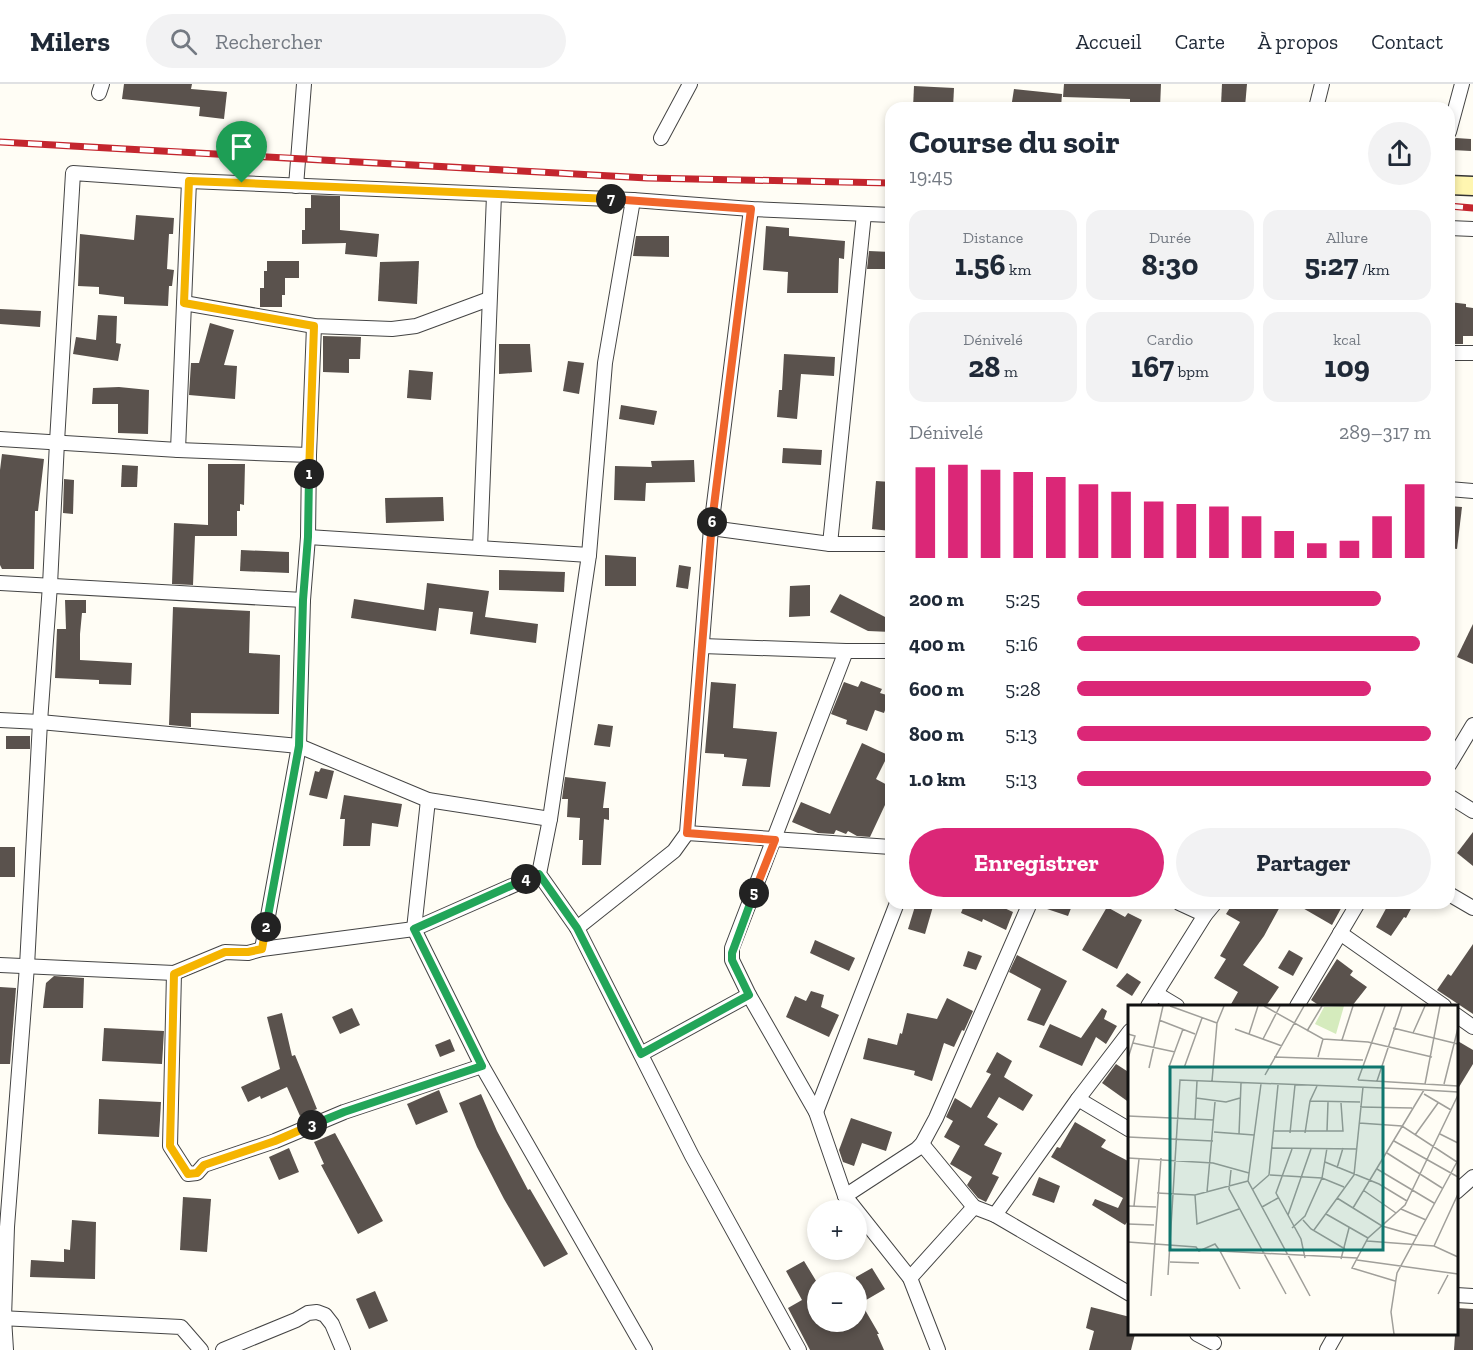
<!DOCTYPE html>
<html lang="fr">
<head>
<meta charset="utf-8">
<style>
	:root { --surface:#fff; --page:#f2f2f3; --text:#1f2937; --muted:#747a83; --line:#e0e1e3; --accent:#db2777 }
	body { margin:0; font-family:"Zilla Slab",serif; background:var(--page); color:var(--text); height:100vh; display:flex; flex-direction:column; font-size:22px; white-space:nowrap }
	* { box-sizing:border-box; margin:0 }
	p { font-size:20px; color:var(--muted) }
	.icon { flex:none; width:33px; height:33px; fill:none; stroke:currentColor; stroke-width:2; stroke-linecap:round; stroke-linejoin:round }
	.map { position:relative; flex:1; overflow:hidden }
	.sheet { position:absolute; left:885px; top:18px; width:570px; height:807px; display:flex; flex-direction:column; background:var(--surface); border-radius:18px; box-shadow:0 3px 9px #0003 }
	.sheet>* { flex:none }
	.controls { position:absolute; left:807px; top:1116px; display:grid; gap:12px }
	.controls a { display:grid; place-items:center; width:60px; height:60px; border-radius:50%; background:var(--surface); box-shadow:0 3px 9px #0003; font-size:30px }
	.pin { position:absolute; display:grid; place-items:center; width:51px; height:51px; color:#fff; margin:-62px -26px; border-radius:50% 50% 50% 0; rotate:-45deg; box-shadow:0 0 6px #0007 }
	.pin .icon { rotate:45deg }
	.km { position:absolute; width:30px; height:30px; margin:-15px; border-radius:50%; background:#222; color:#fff; font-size:16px; line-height:30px; text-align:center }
	.round { display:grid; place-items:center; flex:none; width:63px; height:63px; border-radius:32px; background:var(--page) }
	.headline { display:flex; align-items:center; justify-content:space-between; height:102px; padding:0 24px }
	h1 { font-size:33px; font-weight:700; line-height:45px }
	.figures { display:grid; grid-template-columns:repeat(3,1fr); gap:9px; height:102px; padding:6px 24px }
	.figures div { display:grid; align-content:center; border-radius:15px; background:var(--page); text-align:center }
	.figures b { font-size:30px; font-weight:700 }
	.figures small { font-size:16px; font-weight:400 }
	.figures p { font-size:16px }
	.chart { height:168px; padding:12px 24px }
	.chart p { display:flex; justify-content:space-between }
	.chart svg { width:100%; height:108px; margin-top:6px; stroke:var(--accent); stroke-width:6 }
	.button { display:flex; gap:12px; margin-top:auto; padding:12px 24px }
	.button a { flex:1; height:69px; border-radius:36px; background:var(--accent); color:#fff; font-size:24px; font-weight:700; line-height:69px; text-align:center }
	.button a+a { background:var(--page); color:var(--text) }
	ul { padding:0 24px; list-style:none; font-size:20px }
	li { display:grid; grid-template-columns:96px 72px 1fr; align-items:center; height:45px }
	li i { height:15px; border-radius:8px; background:var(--accent) }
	header { display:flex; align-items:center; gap:36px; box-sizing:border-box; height:84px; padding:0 30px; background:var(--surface); border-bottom:2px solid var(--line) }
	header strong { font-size:28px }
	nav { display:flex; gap:33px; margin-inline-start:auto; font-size:21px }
	.search { width:420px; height:54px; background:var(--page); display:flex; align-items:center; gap:15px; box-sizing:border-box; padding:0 21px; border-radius:33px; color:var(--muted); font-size:22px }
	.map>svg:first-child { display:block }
	.building { fill:#5a524d }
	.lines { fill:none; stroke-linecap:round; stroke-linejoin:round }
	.minor-casing { stroke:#444; stroke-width:16 }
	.secondary-casing { stroke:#333; stroke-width:21 }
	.minor { stroke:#fff; stroke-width:14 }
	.secondary { stroke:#fff6b0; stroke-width:18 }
	.rail-casing { stroke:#c4262e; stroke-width:7 }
	.rail { stroke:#fff; stroke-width:4.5; stroke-dasharray:14; stroke-linecap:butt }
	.split-1-casing { stroke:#fff; stroke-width:12 }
	.split-2-casing { stroke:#fff; stroke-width:12 }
	.split-3-casing { stroke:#fff; stroke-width:12 }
	.split-4-casing { stroke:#fff; stroke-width:12 }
	.split-5-casing { stroke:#fff; stroke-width:12 }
	.split-6-casing { stroke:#fff; stroke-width:12 }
	.split-7-casing { stroke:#fff; stroke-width:12 }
	.split-8-casing { stroke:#fff; stroke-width:12 }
	.split-1 { stroke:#f5b400; stroke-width:8 }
	.split-2 { stroke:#22a559; stroke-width:8 }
	.split-3 { stroke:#f5b400; stroke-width:8 }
	.split-4 { stroke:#22a559; stroke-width:8 }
	.split-5 { stroke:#22a559; stroke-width:8 }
	.split-6 { stroke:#f0652b; stroke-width:8 }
	.split-7 { stroke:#f0652b; stroke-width:8 }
	.split-8 { stroke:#f5b400; stroke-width:8 }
	.inset-road { fill:none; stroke:#a09f9a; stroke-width:1.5 }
	.view { fill:#0f766e; fill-opacity:0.15; stroke:#0f766e; stroke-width:3 }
	.inset-edge { fill:none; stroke:#111; stroke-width:3 }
</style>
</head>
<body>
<header>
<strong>Milers</strong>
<div class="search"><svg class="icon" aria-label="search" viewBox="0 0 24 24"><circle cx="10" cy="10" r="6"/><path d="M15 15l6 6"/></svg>Rechercher</div>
<nav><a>Accueil</a><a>Carte</a><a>À propos</a><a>Contact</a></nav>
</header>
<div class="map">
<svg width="1473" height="1266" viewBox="0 0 1473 1266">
	<rect width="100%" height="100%" fill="#fffdf5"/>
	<g class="building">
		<polygon points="124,0 192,0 191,5 227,8 224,35 199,32 200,23 122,15"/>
		<polygon points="1064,0 1161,0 1160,24 1130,24 1130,15 1063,13"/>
		<polygon points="1222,0 1247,0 1245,23 1221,21"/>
		<polygon points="914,2 954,4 953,24 913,24"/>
		<polygon points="1014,5 1062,10 1061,24 1011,24"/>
		<polygon points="1456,54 1471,55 1471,67 1452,66 1453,56"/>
		<polygon points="311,111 340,112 340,146 379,150 377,173 345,170 346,159 302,160 302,146 305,146 305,124 311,124"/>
		<polygon points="136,131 174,134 173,150 169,150 167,185 174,186 172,202 169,202 168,222 124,220 124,213 99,210 99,203 78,202 80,150 134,156"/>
		<polygon points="766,142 789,144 789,152 845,157 844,175 839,174 838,209 787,209 788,188 763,186"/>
		<polygon points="636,152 669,152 669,173 633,172"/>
		<polygon points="869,167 891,168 891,185 867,185"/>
		<polygon points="267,177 299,177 299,194 285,194 285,211 282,211 282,223 260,223 260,204 264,204 264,187 267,187"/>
		<polygon points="419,177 417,220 378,217 380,178"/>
		<polygon points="1449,218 1466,220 1466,223 1473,224 1473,252 1463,252 1463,260 1449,260"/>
		<polygon points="0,225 41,227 40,243 0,240"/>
		<polygon points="98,231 117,232 116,259 121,260 118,277 73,270 76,253 96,256"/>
		<polygon points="210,239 234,246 224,281 237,282 235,315 189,311 191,279 199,279"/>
		<polygon points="323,252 361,253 360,275 349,275 349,289 323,288"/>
		<polygon points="499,260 530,260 532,288 499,290"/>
		<polygon points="784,270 835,273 834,292 801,290 797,335 777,333 779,306 782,306"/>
		<polygon points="568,277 584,279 579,310 563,307"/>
		<polygon points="409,286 433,288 431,316 407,314"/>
		<polygon points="119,303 149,306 148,350 118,349 118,320 92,320 93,304"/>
		<polygon points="621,321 657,327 654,341 619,335"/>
		<polygon points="783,364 822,366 821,381 782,379"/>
		<polygon points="2,370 44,375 38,427 35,427 34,485 2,485 0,481 0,386"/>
		<polygon points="694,376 695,398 646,399 645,417 614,416 615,382 652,383 651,377"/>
		<polygon points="208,380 245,380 244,421 240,420 240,427 237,427 237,452 195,452 193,501 172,500 174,439 208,441"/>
		<polygon points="122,381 138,382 137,403 121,403"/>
		<polygon points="64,395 74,396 73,430 63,429"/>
		<polygon points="876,397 891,398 891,447 872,445"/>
		<polygon points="443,413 444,437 386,439 385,414"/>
		<polygon points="1449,422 1462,423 1457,465 1449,464"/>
		<polygon points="241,466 289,468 289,489 240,487"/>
		<polygon points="605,471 636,473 636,502 605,502"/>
		<polygon points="679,481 691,483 688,505 676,503"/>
		<polygon points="499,486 565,488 564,508 499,506"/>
		<polygon points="427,499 489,507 485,533 538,540 536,559 470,550 473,528 439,524 436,547 351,534 354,515 424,526"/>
		<polygon points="810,501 810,532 789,533 790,502"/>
		<polygon points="840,510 891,536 891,548 868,547 830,528"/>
		<polygon points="65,516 86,516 86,529 82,529 80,550 80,576 132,579 131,601 99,600 99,596 55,594 57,545 66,545"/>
		<polygon points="173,523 250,527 249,569 280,571 279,630 191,629 191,643 169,641"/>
		<polygon points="1473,540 1473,580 1457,573"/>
		<polygon points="861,597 882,605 880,609 890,612 884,629 875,626 867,647 846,640 847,636 831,630 844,598 858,603"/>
		<polygon points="711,598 736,600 733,644 777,648 770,703 742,702 747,675 724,673 724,670 705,669"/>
		<polygon points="598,640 613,642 610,663 594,661"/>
		<rect x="6" y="652" width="24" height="13"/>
		<polygon points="862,659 888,671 876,695 891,703 891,723 885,721 870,753 857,752 848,747 846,750 836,746 834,750 818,749 792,738 801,718 830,730"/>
		<polygon points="321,684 334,687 327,715 309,711 315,687 319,688"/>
		<polygon points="565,693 606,698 603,724 609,724 609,736 604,735 601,781 582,781 583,756 579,756 580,734 567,733 568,715 562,715"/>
		<polygon points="344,711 402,720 398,743 372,739 370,762 343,762 345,735 340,735"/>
		<polygon points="1473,748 1473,782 1457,769"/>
		<rect x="0" y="763" width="15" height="30"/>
		<polygon points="916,819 934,819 925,850 908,845"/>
		<polygon points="965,819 1004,819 1002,823 1013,828 1006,846 983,835 982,838 961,829"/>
		<polygon points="1039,819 1073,819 1068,832 1038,822"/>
		<polygon points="1233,819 1282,819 1264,852 1243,881 1279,903 1266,922 1230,922 1238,908 1214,894 1226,875 1220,872 1240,838 1226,830"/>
		<polygon points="1294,819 1344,819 1332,841"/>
		<polygon points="1389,819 1414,819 1406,834 1404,833 1391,852 1376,843"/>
		<polygon points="1107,823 1125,833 1128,829 1142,836 1117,885 1082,866"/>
		<polygon points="815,856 855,874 849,887 810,869"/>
		<polygon points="1473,860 1473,930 1437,906 1448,890 1451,892"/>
		<polygon points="1289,866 1303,874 1293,892 1278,884"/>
		<polygon points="968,867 982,872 976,886 963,882"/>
		<polygon points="1017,871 1067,897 1044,942 1027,936 1041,905 1009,888"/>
		<polygon points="1337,875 1353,887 1350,891 1367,903 1352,922 1320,922 1311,916"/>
		<polygon points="1127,889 1141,898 1132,912 1116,902"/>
		<polygon points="54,892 84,894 83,924 43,924 46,899"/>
		<polygon points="0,903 16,904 10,980 0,980"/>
		<polygon points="811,907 824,911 821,923 839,931 829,953 786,933 795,912 806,917"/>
		<polygon points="947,914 973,927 964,947 962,946 954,963 944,959 932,997 914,991 915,987 863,975 868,954 897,961 900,949 902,950 907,929 937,935"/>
		<polygon points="352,924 360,941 340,950 332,933"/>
		<polygon points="1102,924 1107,927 1104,935 1117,942 1106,960 1096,953 1082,982 1039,963 1050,940 1081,954"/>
		<polygon points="282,929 292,972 295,971 317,1025 300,1032 287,1003 261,1015 260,1012 248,1018 241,1003 280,985 267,933"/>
		<polygon points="104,944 164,947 162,980 102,977"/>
		<polygon points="450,955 455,967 440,973 435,961"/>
		<polygon points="1456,956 1473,966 1473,980 1456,1008"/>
		<polygon points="997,968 1012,977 1004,993 1033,1011 1023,1027 999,1013 987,1033 998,1040 984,1061 1002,1069 992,1090 999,1093 986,1118 978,1114 967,1101 972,1093 950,1080 960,1062 944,1053 953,1037 946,1033 955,1014 971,1024 991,990 986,988"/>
		<polygon points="1116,980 1130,989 1130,1019 1102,999"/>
		<polygon points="439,1006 448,1028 416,1041 407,1020"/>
		<polygon points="481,1010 497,1047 528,1106 530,1105 568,1170 544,1183 504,1115 477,1063 459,1019"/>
		<polygon points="99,1015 161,1018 159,1053 98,1050"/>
		<polygon points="851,1034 892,1048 886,1067 862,1059 854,1082 843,1078 839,1066"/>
		<polygon points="1075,1038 1106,1056 1101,1063 1130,1078 1130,1134 1125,1141 1092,1121 1095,1115 1118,1124 1123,1114 1051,1073 1057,1063 1060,1064"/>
		<polygon points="335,1049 383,1137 358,1150 321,1081 324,1080 314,1058"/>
		<polygon points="289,1064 299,1088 279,1096 269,1073"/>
		<polygon points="1039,1093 1060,1102 1054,1119 1032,1111"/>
		<polygon points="183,1113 211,1115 207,1168 180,1166"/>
		<polygon points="72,1136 96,1138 95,1195 30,1193 31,1176 64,1178 64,1165 70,1166"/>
		<polygon points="804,1177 818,1200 818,1238 856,1238 856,1193 872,1184 885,1205 861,1219 879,1250 877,1250 884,1266 810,1266 788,1224 802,1216 786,1187"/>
		<polygon points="375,1207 388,1237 369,1245 356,1215"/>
		<polygon points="1091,1223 1130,1233 1130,1250 1135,1250 1131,1266 1089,1266 1094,1247 1086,1244"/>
		<polygon points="1457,1224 1473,1225 1473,1266 1454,1266"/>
	</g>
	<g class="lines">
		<defs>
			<g id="minor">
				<polyline points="99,9 102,0"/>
				<polyline points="1316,24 1322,0"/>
				<polyline points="1449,48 1462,0"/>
				<polyline points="661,54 690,0"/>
				<polyline points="296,102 304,0"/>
				<polyline points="633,116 605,279 589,471 550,735 539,790 577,844 692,1072 799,1266"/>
				<polyline points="1449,144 1473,145"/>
				<polyline points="184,219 314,242 392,245 416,242 489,215"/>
				<polyline points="1449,269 1473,269"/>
				<polyline points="0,355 178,366 309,371"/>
				<polyline points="178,366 189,97"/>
				<polyline points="1449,405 1473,407"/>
				<polyline points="711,444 830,460 891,460"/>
				<polyline points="308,453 589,471"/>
				<polyline points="830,460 864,130"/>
				<polyline points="480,464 494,111"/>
				<polyline points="0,499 303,516"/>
				<polyline points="702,562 846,567 891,567"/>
				<polyline points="846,567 732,864 732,876 749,911 816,1028 845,1112 910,1194 938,1266"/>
				<polyline points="0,636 40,638 299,662 428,716 550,735"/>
				<polyline points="1449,681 1473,641"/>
				<polyline points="1449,712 1473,727"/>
				<polyline points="428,716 414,845 482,982 645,1266"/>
				<polyline points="687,749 891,763"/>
				<polyline points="1449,810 1473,824"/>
				<polyline points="1179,819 1205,831"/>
				<polyline points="577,844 674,767 687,749 711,444 751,125"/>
				<polyline points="1340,849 1444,922"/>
				<polyline points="262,865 299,662 303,516 308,453 309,371 314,242"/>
				<polyline points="0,881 174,889 225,868 248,869 262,865 414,845 539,790"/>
				<polyline points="174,889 170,1062 188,1090 197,1089 204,1081 275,1057 344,1028 482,982"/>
				<polyline points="1157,910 1177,922"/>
				<polyline points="1148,922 1205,831 1215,819"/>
				<polyline points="1297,922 1358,819"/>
				<polyline points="1456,931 1473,943"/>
				<polyline points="641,970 749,911"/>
				<polyline points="1078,1015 1130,1046"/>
				<polyline points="816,1028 897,819"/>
				<polyline points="922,1060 974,1123 995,1131 1130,1210"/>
				<polyline points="1456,1108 1473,1093"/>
				<polyline points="845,1112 917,1065 922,1060 936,1034 1030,819"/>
				<polyline points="995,1131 1078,1015 1130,947"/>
				<polyline points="910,1194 974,1123"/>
				<polyline points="1456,1211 1473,1212"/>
				<polyline points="0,1234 181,1243 201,1266"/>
				<polyline points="1197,1250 1214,1259"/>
				<polyline points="6,1266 4,1234 7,1143 27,882 40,638 50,501 57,358 73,89 189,97 633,116 751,125 891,131"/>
				<polyline points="223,1266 296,1236 308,1229 317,1228 325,1231 332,1240 343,1266"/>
				<polyline points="1327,1266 1336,1250"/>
			</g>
			<polyline id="secondary" points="1449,101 1473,102"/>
		</defs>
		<use href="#minor" class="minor-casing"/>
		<use href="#secondary" class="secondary-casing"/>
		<use href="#minor" class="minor"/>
		<use href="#secondary" class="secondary"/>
		<defs>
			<g id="rail">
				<polyline points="0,58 647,94 891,99"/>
				<polyline points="1449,122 1473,124"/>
			</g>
		</defs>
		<use href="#rail" class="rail-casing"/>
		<use href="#rail" class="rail"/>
	</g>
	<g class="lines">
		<defs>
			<polyline id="split-1" points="242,99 189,97 184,219 314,242 309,390"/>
			<polyline id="split-2" points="266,843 299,662 303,516 308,453 309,390"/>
			<polyline id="split-3" points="266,843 262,865 248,868 225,868 174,890 170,1062 188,1090 197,1089 204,1081 275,1057 312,1041"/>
			<polyline id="split-4" points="312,1041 344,1028 482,982 414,845 526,795"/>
			<polyline id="split-5" points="526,795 539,790 577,844 641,970 749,911 732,876 732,869 754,809"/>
			<polyline id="split-6" points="712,438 687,749 775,756 754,809"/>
			<polyline id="split-7" points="611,115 751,125 712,438"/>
			<polyline id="split-8" points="242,99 611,115"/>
		</defs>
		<use href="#split-1" class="split-1-casing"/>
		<use href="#split-2" class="split-2-casing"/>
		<use href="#split-3" class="split-3-casing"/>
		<use href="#split-4" class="split-4-casing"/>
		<use href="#split-5" class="split-5-casing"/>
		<use href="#split-6" class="split-6-casing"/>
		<use href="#split-7" class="split-7-casing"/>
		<use href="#split-8" class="split-8-casing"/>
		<use href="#split-1" class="split-1"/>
		<use href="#split-2" class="split-2"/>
		<use href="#split-3" class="split-3"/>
		<use href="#split-4" class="split-4"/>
		<use href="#split-5" class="split-5"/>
		<use href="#split-6" class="split-6"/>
		<use href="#split-7" class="split-7"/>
		<use href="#split-8" class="split-8"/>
	</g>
	<g transform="translate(1128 921)">
		<rect width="330" height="330" fill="#fffdf5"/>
		<path d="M216 1 208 29 187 19 196 2Z" fill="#d5ebbd"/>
		<path class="inset-road" d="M42 1 89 18M136 1 195 34 240 37 304 52M31 15 67 29M265 23 330 39M107 24 154 41M179 26 194 1M285 28 297 1M0 29 7 31 0 53M121 29 130 1M135 34 152 1M214 35 225 1M5 38 47 47M146 52 235 55M190 52 195 34M41 62 55 24M21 63 35 1M56 63 74 13M137 70 176 1M230 75 257 1M230 75 330 81M84 76 89 18 96 1M249 76 274 1M133 79 120 176 182 291M297 79 312 1M316 79 330 23M280 84 330 87M296 89 323 105M68 93 98 97 112 93M182 96 232 97M232 102 284 103M0 111 86 115M67 115 69 76M231 118 274 121 329 157M145 126H215L213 98M199 126 200 97M86 127 126 130M162 128 167 80M177 128 182 96 189 81M111 129 113 78M312 129 330 138M287 130 310 98M0 132 85 136M266 136 330 172M143 143 229 144M164 144 148 188 173 234 177 253M259 148 314 183M0 153 85 158 121 168M197 157 251 179 279 196M209 163 215 143M249 164 306 198M103 165 101 184 158 289M142 170 194 173 216 182M125 184 141 170 150 80M235 185 268 208M79 187 87 97M29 188 67 190 120 176M67 190 69 219 111 204M209 193 254 221 289 231M0 201 28 202M6 201 11 154M134 202 150 193M225 203 296 85M273 204 298 215M198 209 240 233M160 210 183 144M175 215 183 224 217 244M0 219 26 220M164 223 177 211 194 173 199 143M186 225 226 170 235 82M239 236 306 241 330 252M0 237 68 242 71 246 87 239 92 246 229 253M306 241 330 189M92 246 112 284M213 254 221 223M229 255 330 269M42 257 71 258M40 270 52 75 280 84M267 276 224 263 240 233 277 200 330 90M310 289 320 270M23 291 33 153M266 329 263 307 269 268 330 155"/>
		<path class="view" d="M42 62H255V245H42Z"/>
		<rect width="330" height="330" class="inset-edge"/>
	</g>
</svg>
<div class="controls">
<a>+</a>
<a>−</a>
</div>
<div class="pin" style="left:242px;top:99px;background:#1e9e55"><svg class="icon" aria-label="arrive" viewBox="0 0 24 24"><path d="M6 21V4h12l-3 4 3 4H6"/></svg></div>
<b class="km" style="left:309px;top:390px">1</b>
<b class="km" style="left:266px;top:843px">2</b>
<b class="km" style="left:312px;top:1041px">3</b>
<b class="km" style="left:526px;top:795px">4</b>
<b class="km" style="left:754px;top:809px">5</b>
<b class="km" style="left:712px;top:438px">6</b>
<b class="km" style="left:611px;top:115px">7</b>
<section class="sheet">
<div class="headline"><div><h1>Course du soir</h1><p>19:45</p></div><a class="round"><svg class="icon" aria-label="share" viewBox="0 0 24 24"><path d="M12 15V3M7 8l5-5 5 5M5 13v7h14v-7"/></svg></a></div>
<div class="figures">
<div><p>Distance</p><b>1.56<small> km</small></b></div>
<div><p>Durée</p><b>8:30</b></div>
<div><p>Allure</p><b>5:27<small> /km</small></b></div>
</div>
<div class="figures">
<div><p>Dénivelé</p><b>28<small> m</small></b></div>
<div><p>Cardio</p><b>167<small> bpm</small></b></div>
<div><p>kcal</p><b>109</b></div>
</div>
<div class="chart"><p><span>Dénivelé</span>289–317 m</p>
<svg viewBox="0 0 160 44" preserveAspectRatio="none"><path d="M5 44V7M15 44V6M25 44V8M35 44V9M45 44V11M55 44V14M65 44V17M75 44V21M85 44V22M95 44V23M105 44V27M115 44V33M125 44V38M135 44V37M145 44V27M155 44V14"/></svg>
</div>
<ul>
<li><b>200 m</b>5:25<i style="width:86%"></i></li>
<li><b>400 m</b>5:16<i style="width:97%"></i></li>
<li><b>600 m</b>5:28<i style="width:83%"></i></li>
<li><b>800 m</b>5:13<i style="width:100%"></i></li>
<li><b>1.0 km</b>5:13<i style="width:100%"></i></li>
</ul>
<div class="button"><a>Enregistrer</a><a>Partager</a></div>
</section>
</div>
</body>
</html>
